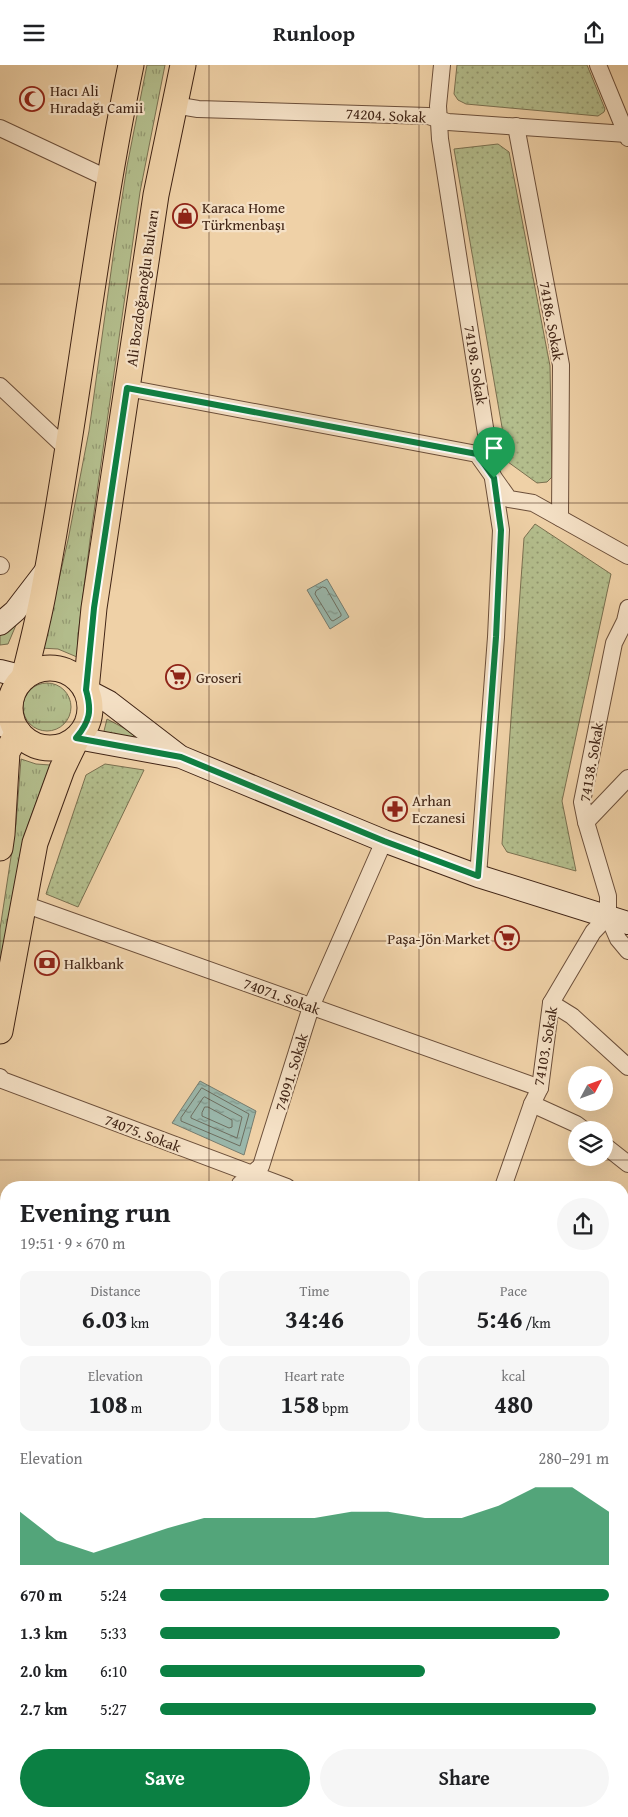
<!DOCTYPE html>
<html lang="en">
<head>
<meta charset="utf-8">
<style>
	:root { --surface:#fff; --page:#f6f6f6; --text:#202124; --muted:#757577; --accent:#0b8043 }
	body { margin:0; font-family:"Gentium Book Plus",serif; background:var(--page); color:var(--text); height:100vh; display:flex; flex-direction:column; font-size:19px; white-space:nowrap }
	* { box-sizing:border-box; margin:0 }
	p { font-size:16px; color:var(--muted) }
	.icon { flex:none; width:28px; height:28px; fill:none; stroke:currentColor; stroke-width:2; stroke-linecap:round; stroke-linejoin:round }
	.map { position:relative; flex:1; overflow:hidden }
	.sheet { position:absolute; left:0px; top:1116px; width:629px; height:636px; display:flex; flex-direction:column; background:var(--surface); border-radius:20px 20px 0 0; box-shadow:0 5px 20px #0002 }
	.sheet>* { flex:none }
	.needle { width:32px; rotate:49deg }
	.controls { position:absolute; left:568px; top:1001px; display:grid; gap:10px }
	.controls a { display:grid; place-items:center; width:45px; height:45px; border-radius:50%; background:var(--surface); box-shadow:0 5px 20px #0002; font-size:25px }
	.pin { position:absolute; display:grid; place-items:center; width:42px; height:42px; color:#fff; margin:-51px -21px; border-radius:50% 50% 50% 0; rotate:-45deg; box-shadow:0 0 5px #0007 }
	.pin .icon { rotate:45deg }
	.round { display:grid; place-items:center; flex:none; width:52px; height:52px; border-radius:26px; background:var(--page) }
	.head { display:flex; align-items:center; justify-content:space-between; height:85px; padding:0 20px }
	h1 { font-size:28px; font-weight:700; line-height:38px }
	.stats { display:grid; grid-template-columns:repeat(3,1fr); gap:8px; height:85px; padding:5px 20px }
	.stats div { display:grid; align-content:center; border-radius:12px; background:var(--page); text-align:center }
	.stats b { font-size:25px; font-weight:700 }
	.stats small { font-size:14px; font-weight:400 }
	.stats p { font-size:14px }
	.chart { height:140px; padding:10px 20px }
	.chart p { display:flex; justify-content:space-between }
	.chart svg { width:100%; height:90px; margin-top:5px; fill:var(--accent); opacity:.7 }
	.cta { display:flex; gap:10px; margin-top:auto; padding:10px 20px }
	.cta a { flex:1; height:58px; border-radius:30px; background:var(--accent); color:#fff; font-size:20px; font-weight:700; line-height:58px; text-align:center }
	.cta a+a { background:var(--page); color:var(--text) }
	ul { padding:0 20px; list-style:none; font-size:16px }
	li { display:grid; grid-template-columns:80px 60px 1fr; align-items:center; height:38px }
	li i { height:12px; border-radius:6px; background:var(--accent) }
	header { display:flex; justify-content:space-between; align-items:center; height:65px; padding:0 20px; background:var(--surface); font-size:22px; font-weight:700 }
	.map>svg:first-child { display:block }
	.grass { fill:url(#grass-tufts); stroke:#7a7050 }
	.park { fill:url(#park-dots); stroke:#7a7050 }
	.pitch { fill:#b3bd8c; stroke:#7a7050 }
	.water { fill:url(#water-ripples); stroke:#767c6f }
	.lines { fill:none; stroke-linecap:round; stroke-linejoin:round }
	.shore { stroke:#6d6e60; stroke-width:1 }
	.minor-casing { stroke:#6c4f3a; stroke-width:18 }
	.secondary-casing { stroke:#402415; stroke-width:24 }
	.primary-casing { stroke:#402415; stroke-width:27 }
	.minor { stroke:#f5e1c6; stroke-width:16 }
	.secondary { stroke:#f5e1c6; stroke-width:22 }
	.primary { stroke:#efd1a7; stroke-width:25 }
	.route-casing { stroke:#fff; stroke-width:10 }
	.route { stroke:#0b8043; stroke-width:6 }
	.grid { fill:none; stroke:#402415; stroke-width:1; stroke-opacity:0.55 }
	.labels { text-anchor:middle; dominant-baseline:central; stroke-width:4.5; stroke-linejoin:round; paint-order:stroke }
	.poi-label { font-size:15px; fill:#402415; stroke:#f5e1c6; text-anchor:start }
	.street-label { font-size:15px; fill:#402415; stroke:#f5e1c6 }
</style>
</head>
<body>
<header><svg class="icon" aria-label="menu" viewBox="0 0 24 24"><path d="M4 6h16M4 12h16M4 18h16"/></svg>Runloop<svg class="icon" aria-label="share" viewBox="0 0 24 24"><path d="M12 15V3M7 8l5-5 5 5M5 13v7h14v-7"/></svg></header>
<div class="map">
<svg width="628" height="1752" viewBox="0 0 628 1752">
	<defs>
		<pattern id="grass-tufts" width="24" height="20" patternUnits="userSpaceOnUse" patternTransform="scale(1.25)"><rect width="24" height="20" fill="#b3bd8c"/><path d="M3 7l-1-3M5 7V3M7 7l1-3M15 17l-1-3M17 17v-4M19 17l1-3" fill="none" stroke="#939971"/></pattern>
		<pattern id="park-dots" width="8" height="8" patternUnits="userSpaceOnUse" patternTransform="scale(1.25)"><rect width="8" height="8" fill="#b3bd8c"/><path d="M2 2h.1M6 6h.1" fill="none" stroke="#939971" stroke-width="1.8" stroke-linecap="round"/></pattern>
		<pattern id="water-ripples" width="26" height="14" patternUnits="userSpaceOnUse" patternTransform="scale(1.25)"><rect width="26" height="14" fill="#9ab7ab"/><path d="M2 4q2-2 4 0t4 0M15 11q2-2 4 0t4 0" fill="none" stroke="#7f958a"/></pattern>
	</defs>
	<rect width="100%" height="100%" fill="#efd1a7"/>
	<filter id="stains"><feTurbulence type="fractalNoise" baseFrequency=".004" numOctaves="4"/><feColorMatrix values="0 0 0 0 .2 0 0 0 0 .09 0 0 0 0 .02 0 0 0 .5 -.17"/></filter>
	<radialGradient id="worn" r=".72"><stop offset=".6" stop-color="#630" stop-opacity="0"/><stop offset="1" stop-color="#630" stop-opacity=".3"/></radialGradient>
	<g class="grass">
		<polygon points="147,0 165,0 140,127 90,475 78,570 77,592 58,584 40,583 49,558 68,475 89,366 114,185 127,101"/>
		<polygon points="19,553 8,579 0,580 0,568"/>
		<circle cx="47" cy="642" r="24"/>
		<polygon points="107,654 163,684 103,670"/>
		<polygon points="21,694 36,699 50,700 28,760 0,910 0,864 16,759"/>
	</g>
	<g class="park">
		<polygon points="457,0 587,0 605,44 604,47 598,51 466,39 458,35 454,29"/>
		<polygon points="498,79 509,87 550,301 552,412 547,417 537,418 508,397 454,84"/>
		<polygon points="535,459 611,509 562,736 576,806 507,787 502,779 524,473"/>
		<polygon points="105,699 144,705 78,842 46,829 86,710"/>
		<polygon points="0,1510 6,1513 6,1731 1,1747"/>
	</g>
	<polygon class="pitch" points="0,1642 6,1644 6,1705 5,1710 0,1708"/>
	<g class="water">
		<polygon points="327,514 349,552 330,564 307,525"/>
		<polygon points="200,1016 256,1046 244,1090 172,1058"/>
	</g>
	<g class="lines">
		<g class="shore">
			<polygon points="323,522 326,523 341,549 341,551 333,556 331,555 315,529 316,526"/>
			<polygon points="202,1023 249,1049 240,1081 181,1056 181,1053"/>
			<polygon points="205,1032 242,1052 237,1073 191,1053 191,1051 203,1033"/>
			<polygon points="205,1042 208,1042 232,1055 232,1062 229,1063 202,1051 202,1048"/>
		</g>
		<defs>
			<g id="minor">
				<polyline points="442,0 438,41 440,74 501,465 496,572 478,811"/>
				<polyline points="598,0 628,73"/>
				<polyline points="174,40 198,44 428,51 448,57 627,69"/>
				<polyline points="516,61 561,300 560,453"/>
				<polyline points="0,63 109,114"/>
				<polyline points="0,321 68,385"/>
				<polyline points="127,323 477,389 509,434 533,438 628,491"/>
				<polyline points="0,500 1,501"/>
				<polyline points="628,543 625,556 614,578 582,737 586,757 608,831 608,851 618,874 628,886"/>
				<polyline points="586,757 628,713"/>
				<polyline points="24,839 540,1023"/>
				<polyline points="551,938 572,951 628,1002"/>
				<polyline points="0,1012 2,1015 287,1122"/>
				<polyline points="532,1039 576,1059 584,1065"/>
				<polyline points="604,1080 628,1099"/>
				<polyline points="239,1122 240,1119 261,1101 311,942 384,776"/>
				<polyline points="503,1122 532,1039 540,1023 551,938 593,867 608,851"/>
				<polyline points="0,1215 6,1218"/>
				<polyline points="622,1216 628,1203"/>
				<polyline points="622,1256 628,1258"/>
				<polyline points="0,1370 6,1373"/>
				<polyline points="622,1506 628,1511"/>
				<polyline points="622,1666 628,1671"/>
				<polyline points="7,1752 9,1746"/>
				<polyline points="282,1752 288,1746"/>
			</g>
			<g id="secondary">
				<polyline points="0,559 15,546 48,503"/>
				<polyline points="0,606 24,612"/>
				<polyline points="86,625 109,637 178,690"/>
				<polyline points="0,659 18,667"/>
				<polyline points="77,673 181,692 384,776 478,811 628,858"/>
			</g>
			<g id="primary">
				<circle cx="50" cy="643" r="40"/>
				<path d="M24 612C31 583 39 553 44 524 77 350 95 173 131 0"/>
				<polyline points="86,625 94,543 156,130 183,0"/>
				<polyline points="0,783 2,769 7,687 18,667"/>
				<polyline points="0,966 35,778 62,704 77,673"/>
			</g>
		</defs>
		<use href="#minor" class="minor-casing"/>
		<use href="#secondary" class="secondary-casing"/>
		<use href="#primary" class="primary-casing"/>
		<use href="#minor" class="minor"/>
		<use href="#secondary" class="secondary"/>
		<use href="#primary" class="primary"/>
	</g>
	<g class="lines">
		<defs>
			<path id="route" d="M127 323 477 389 494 413 501 465 496 572 478 811 384 776 181 692 76 673C90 656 92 646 86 625L94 543Z"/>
		</defs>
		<use href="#route" class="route-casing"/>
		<use href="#route" class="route"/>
	</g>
	<path class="grid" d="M209 0V1122M419 0V1122M0 219H628M0 438H628M0 657H628M0 876H628M0 1095H628M0 1314H6M622 1314H628M0 1533H6M622 1533H628M209 1746V1752M419 1746V1752"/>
	<defs>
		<symbol id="mosque-ring" viewBox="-11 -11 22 22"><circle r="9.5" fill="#f5e1c6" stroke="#8f2418" stroke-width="1.5"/><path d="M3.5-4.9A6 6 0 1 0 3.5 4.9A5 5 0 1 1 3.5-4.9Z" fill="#8f2418"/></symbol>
		<symbol id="shop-ring" viewBox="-11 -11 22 22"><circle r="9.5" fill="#f5e1c6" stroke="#8f2418" stroke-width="1.5"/><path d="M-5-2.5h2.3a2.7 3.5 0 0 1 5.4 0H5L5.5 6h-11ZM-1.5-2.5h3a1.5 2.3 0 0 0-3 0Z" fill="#8f2418"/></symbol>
		<symbol id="supermarket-ring" viewBox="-11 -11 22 22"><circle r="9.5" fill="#f5e1c6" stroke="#8f2418" stroke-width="1.5"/><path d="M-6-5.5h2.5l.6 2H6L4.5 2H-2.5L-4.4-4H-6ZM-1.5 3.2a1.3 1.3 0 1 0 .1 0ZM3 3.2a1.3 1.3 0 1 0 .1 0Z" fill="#8f2418"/></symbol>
		<symbol id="pharmacy-ring" viewBox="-11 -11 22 22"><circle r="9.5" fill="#f5e1c6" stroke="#8f2418" stroke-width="1.5"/><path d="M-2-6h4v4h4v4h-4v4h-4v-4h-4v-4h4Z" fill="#8f2418"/></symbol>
		<symbol id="bank-ring" viewBox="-11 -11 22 22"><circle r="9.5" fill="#f5e1c6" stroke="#8f2418" stroke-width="1.5"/><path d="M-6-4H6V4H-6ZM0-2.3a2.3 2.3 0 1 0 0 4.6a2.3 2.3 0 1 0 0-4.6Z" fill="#8f2418"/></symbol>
	</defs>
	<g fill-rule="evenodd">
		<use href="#mosque-ring" x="18" y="20" width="28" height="28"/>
		<use href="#shop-ring" x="171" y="137" width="28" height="28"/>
		<use href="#supermarket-ring" x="164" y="598" width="28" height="28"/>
		<use href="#pharmacy-ring" x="381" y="730" width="28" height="28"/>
		<use href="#supermarket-ring" x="493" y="859" width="28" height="28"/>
		<use href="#bank-ring" x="33" y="884" width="28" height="28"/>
	</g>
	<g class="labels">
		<g class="poi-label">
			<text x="50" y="25">Hacı Ali<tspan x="50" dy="17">Hıradağı Camii</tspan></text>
			<text x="202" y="142">Karaca Home<tspan x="202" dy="17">Türkmenbaşı</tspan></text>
			<text x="196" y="612">Groseri</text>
			<text x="412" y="735">Arhan<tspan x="412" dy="17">Eczanesi</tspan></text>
			<text x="490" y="873" text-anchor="end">Paşa-Jön Market</text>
			<text x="64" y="898">Halkbank</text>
		</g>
		<g class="street-label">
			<text transform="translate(386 50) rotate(3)">74204. Sokak</text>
			<text transform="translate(142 223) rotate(-82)">Ali Bozdoğanoğlu Bulvarı</text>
			<text transform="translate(552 256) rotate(80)">74186. Sokak</text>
			<text transform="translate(476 300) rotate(81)">74198. Sokak</text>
			<text transform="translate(591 697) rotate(-80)">74138. Sokak</text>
			<text transform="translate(282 931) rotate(20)">74071. Sokak</text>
			<text transform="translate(545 981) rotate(-80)">74103. Sokak</text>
			<text transform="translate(291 1007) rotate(-73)">74091. Sokak</text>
			<text transform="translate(143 1068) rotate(21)">74075. Sokak</text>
		</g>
	</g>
	<rect width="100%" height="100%" filter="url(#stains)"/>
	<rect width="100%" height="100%" fill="url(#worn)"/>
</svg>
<div class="controls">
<a><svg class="needle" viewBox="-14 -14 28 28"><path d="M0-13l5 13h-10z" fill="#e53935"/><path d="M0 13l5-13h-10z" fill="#757577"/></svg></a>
<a><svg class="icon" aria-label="layers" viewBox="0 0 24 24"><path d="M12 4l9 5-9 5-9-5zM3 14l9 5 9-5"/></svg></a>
</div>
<div class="pin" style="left:494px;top:413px;background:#1e9e55"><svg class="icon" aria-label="arrive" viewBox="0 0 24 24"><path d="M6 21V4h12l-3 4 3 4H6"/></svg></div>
<section class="sheet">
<div class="head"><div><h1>Evening run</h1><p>19:51 · 9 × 670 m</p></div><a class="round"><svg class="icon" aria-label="share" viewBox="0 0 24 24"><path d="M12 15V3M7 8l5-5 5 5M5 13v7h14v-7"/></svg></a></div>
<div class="stats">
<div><p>Distance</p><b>6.03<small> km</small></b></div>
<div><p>Time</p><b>34:46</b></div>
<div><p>Pace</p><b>5:46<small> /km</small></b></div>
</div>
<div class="stats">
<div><p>Elevation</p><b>108<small> m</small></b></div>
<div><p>Heart rate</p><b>158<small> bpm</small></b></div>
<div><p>kcal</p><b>480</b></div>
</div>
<div class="chart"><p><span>Elevation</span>280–291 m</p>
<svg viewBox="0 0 160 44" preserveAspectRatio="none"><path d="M0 44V18L10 32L20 38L30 32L40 26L50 21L60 21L70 21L80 21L90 18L100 18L110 21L120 21L130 15L140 6L150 6L160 18V44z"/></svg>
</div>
<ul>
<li><b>670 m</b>5:24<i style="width:100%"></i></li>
<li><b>1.3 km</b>5:33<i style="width:89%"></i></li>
<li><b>2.0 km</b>6:10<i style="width:59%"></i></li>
<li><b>2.7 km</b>5:27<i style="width:97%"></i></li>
</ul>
<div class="cta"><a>Save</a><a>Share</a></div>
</section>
</div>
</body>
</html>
